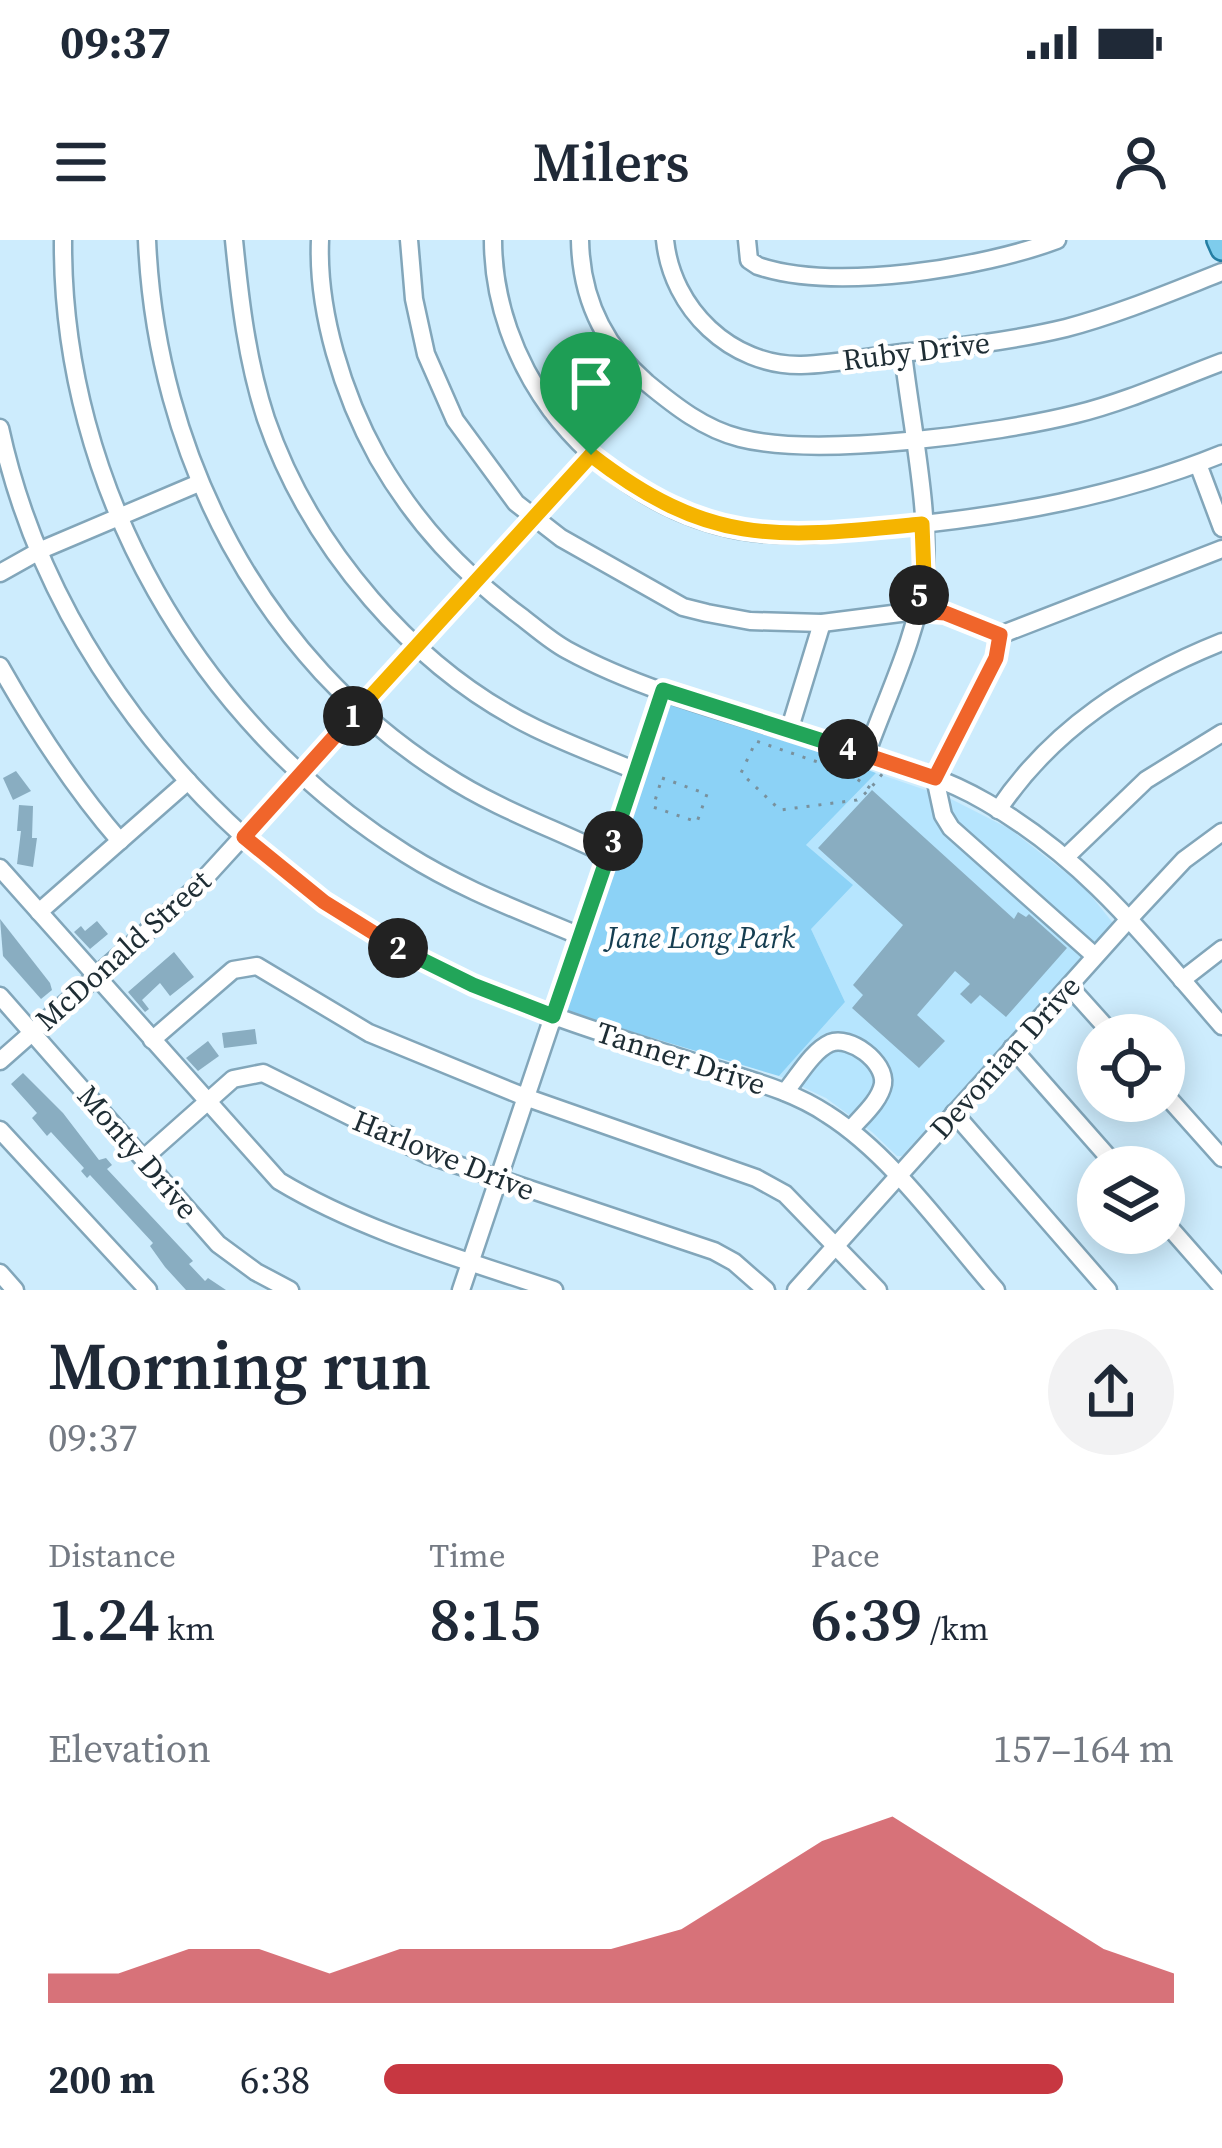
<!DOCTYPE html>
<html lang="en">
<head>
<meta charset="utf-8">
<style>
	:root { --surface:#fff; --page:#f2f2f3; --text:#1f2937; --muted:#747a83; --accent:#c73741 }
	body { margin:0; font-family:"Source Serif 4",serif; background:var(--page); color:var(--text); height:100vh; display:flex; flex-direction:column; font-size:45px; white-space:nowrap }
	* { box-sizing:border-box; margin:0 }
	p { font-size:39px; color:var(--muted) }
	.icon { flex:none; width:66px; height:66px; fill:none; stroke:currentColor; stroke-width:2; stroke-linecap:round; stroke-linejoin:round }
	.map { position:relative; height:1050px; overflow:hidden }
	.side { display:flex; flex-direction:column; background:var(--surface); flex:1 }
	.side>* { flex:none }
	.tools { position:absolute; left:1077px; top:774px; display:grid; gap:24px }
	.tools a { display:grid; place-items:center; width:108px; height:108px; border-radius:50%; background:var(--surface); box-shadow:0 6px 30px #0003; font-size:60px }
	.pin { position:absolute; display:grid; place-items:center; width:102px; height:102px; color:#fff; margin:-123px -51px; border-radius:50% 50% 50% 0; rotate:-45deg; box-shadow:0 0 12px #0007 }
	.pin .icon { rotate:45deg }
	.km { position:absolute; width:60px; height:60px; margin:-30px; border-radius:50%; background:#222; color:#fff; font-size:33px; line-height:60px; text-align:center }
	.round { display:grid; place-items:center; flex:none; width:126px; height:126px; border-radius:63px; background:var(--page) }
	.overview { display:flex; align-items:center; justify-content:space-between; height:204px; padding:0 48px }
	h1 { font-size:66px; font-weight:600; line-height:90px }
	.figures { display:grid; grid-template-columns:repeat(3,1fr); gap:18px; height:204px; padding:12px 48px }
	.figures div { display:grid; align-content:center }
	.figures b { font-size:60px; font-weight:600 }
	.figures small { font-size:33px; font-weight:400 }
	.figures p { font-size:33px }
	.chart { height:336px; padding:24px 48px }
	.chart p { display:flex; justify-content:space-between }
	.chart svg { width:100%; height:216px; margin-top:12px; fill:var(--accent); opacity:.7 }
	ul { padding:0 48px; list-style:none; font-size:39px }
	li { display:grid; grid-template-columns:192px 144px 1fr; align-items:center; height:90px }
	li i { height:30px; border-radius:15px; background:var(--accent) }
	.status { display:flex; justify-content:space-between; align-items:center; height:84px; padding:0 60px; background:var(--surface); direction:ltr }
	.status svg { height:33px; fill:currentColor }
	header { display:flex; justify-content:space-between; align-items:center; height:156px; padding:0 48px; background:var(--surface); font-size:54px; font-weight:600 }
	.map>svg:first-child { display:block }
	.built { fill:#b6e5fe }
	.green { fill:#8cd2f6 }
	.building { fill:#89adc1 }
	.lines { fill:none; stroke-linecap:round; stroke-linejoin:round }
	.minor-casing { stroke:#82a6ba; stroke-width:21 }
	.major-casing { stroke:#247ea3; stroke-width:26 }
	.path { stroke:#79919d; stroke-width:3; stroke-dasharray:3 9; stroke-linecap:butt }
	.minor { stroke:#fff; stroke-width:16 }
	.major { stroke:#7eccec; stroke-width:21 }
	.split-1-casing { stroke:#fff; stroke-width:24 }
	.split-2-casing { stroke:#fff; stroke-width:24 }
	.split-3-casing { stroke:#fff; stroke-width:24 }
	.split-4-casing { stroke:#fff; stroke-width:24 }
	.split-5-casing { stroke:#fff; stroke-width:24 }
	.split-6-casing { stroke:#fff; stroke-width:24 }
	.split-1 { stroke:#f5b400; stroke-width:15 }
	.split-2 { stroke:#f0652b; stroke-width:15 }
	.split-3 { stroke:#22a559; stroke-width:15 }
	.split-4 { stroke:#22a559; stroke-width:15 }
	.split-5 { stroke:#f0652b; stroke-width:15 }
	.split-6 { stroke:#f5b400; stroke-width:15 }
	.labels { text-anchor:middle; dominant-baseline:central; stroke-width:9; stroke-linejoin:round; paint-order:stroke }
	.street-label { font-size:30px; fill:#1e2d34; stroke:#fff }
	.park-label { font-size:30px; font-style:italic; fill:#163e51; stroke:#fff }
</style>
</head>
<body>
<div class="status"><b>09:37</b><svg viewBox="0 0 49 12"><path d="M0 12V9h3v3zM5 12V6h3v6zM10 12V3h3v9zM15 12V0h3v12zM26 1h20v11H26zM47 4h2v5h-2z"/></svg></div>
<header><svg class="icon" aria-label="menu" viewBox="0 0 24 24"><path d="M4 6h16M4 12h16M4 18h16"/></svg>Milers<svg class="icon" aria-label="person" viewBox="0 0 24 24"><circle cx="12" cy="8" r="4"/><path d="M4 21q1-7 8-7t8 7"/></svg></header>
<div class="map">
<svg width="1222" height="1050" viewBox="0 0 1222 1050">
	<rect width="100%" height="100%" fill="#cdecfd"/>
	<polygon class="built" points="876,533 949,558 1010,589 1084,647 1113,683 902,916 897,916 872,892 826,858 779,836 845,762 811,689 806,605"/>
	<polygon class="green" points="668,462 735,480 876,533 806,605 853,645 811,689 845,762 779,836 563,771"/>
	<g class="building">
		<polygon points="16,531 31,551 13,560 3,538"/>
		<polygon points="872,550 1014,679 1018,672 1026,677 1029,674 1067,708 1006,777 980,755 971,764 960,754 970,744 955,731 917,775 945,801 919,828 852,768 863,755 853,745 903,685 818,608"/>
		<polygon points="19,565 33,566 32,598 37,598 33,627 17,624 21,591 17,591"/>
		<polygon points="0,679 50,743 52,750 41,759 3,716"/>
		<polygon points="97,681 108,694 90,709 74,692 81,686 85,691"/>
		<polygon points="174,712 194,737 170,756 160,743 142,760 149,769 145,772 128,752"/>
		<polygon points="255,789 257,804 224,808 222,793"/>
		<polygon points="208,801 219,816 198,831 186,818"/>
		<polygon points="23,833 63,873 99,920 106,918 112,925 107,929 193,1021 189,1024 205,1041 208,1038 226,1050 186,1050 165,1027 150,1006 153,1003 90,935 87,938 81,931 84,928 51,892 47,896 32,878 37,873 11,844"/>
	</g>
	<g class="lines">
		<defs>
			<g id="minor">
				<path d="M63 0C61 247 198 484 406 614 461 649 521 671 580 696"/>
				<path d="M147 0C156 214 261 419 445 535 497 569 553 588 608 615"/>
				<path d="M234 0C240 61 247 121 266 179 310 307 414 429 535 488 568 504 603 517 636 531"/>
				<path d="M320 0C317 72 343 155 378 218 416 284 462 333 523 378 537 389 552 402 567 410 646 453 739 475 824 502 879 519 937 533 986 562 1086 619 1147 700 1222 786"/>
				<polyline points="409,0 414,59 426,114 455,180 516,263 561,298 683,367 707,373 750,381 822,383 916,371 945,373 1000,395 1222,309"/>
				<path d="M493 0C493 61 515 121 551 170 596 230 665 276 739 290 791 299 842 292 894 287 1007 276 1116 257 1222 214"/>
				<path d="M580 0C581 58 603 105 647 143 675 166 704 189 740 198 818 218 996 194 1076 174 1125 162 1174 140 1222 122"/>
				<path d="M665 0C672 69 731 126 801 125 835 124 869 117 902 113 957 107 1012 101 1066 88 1119 74 1171 52 1222 32"/>
				<path d="M747 0 749 20 758 26C836 52 982 28 1057 0"/>
				<path d="M0 188C45 397 192 584 373 693 430 728 492 754 554 776 608 796 664 812 718 830 756 842 794 852 827 874 892 915 945 992 996 1050"/>
				<polyline points="1198,224 1222,288"/>
				<polyline points="0,333 41,310 199,243"/>
				<polyline points="1000,395 996,418 935,538 943,575 951,588 1095,716"/>
				<path d="M0 426C35 488 73 547 120 601"/>
				<polyline points="789,491 822,383"/>
				<path d="M866 515C886 458 917 397 924 337 931 276 910 176 903 113"/>
				<path d="M998 570C1053 488 1132 438 1222 402"/>
				<polyline points="1067,616 1146,540 1222,493"/>
				<path d="M0 628 279 941C362 991 462 1019 554 1050"/>
				<polyline points="39,672 188,541"/>
				<polyline points="1182,740 1222,709"/>
				<polyline points="1069,746 1113,795"/>
				<polyline points="0,756 218,1004 256,1032 290,1050"/>
				<polyline points="152,800 233,730 257,726 369,793 525,857 756,938 785,954 878,1050"/>
				<polyline points="1012,808 1117,927"/>
				<polyline points="0,821 194,650 591,215"/>
				<path d="M785 852C798 837 812 811 830 803 850 795 886 822 883 844 880 861 861 877 850 890"/>
				<polyline points="1164,853 1222,918"/>
				<polyline points="954,873 1108,1050"/>
				<polyline points="0,890 148,1050"/>
				<polyline points="144,918 233,839 263,833 428,915 714,1011 734,1022 766,1050"/>
				<polyline points="1164,981 1222,1047"/>
				<polyline points="0,1033 15,1050"/>
				<polyline points="461,1050 663,450"/>
				<polyline points="796,1050 1129,679 1184,620 1222,592"/>
			</g>
			<polyline id="major" points="1218,0 1222,9"/>
		</defs>
		<use href="#minor" class="minor-casing"/>
		<use href="#major" class="major-casing"/>
		<g class="path">
			<polygon points="662,538 707,554 697,582 653,567"/>
			<path d="M870 548 847 532 756 501 741 533 780 570 857 560C867 553 875 543 883 533"/>
		</g>
		<use href="#minor" class="minor"/>
		<use href="#major" class="major"/>
	</g>
	<g class="lines">
		<defs>
			<polyline id="split-1" points="353,476 591,215"/>
			<polyline id="split-2" points="353,476 244,597 324,662 398,708"/>
			<polyline id="split-3" points="398,708 473,745 553,776 613,601"/>
			<polyline id="split-4" points="613,601 663,450 848,509"/>
			<polyline id="split-5" points="848,509 935,538 996,418 1000,395 945,373 916,371 919,355"/>
			<path id="split-6" d="M591 215C711 308 779 298 922 284L924 335 919 355"/>
		</defs>
		<use href="#split-1" class="split-1-casing"/>
		<use href="#split-2" class="split-2-casing"/>
		<use href="#split-3" class="split-3-casing"/>
		<use href="#split-4" class="split-4-casing"/>
		<use href="#split-5" class="split-5-casing"/>
		<use href="#split-6" class="split-6-casing"/>
		<use href="#split-1" class="split-1"/>
		<use href="#split-2" class="split-2"/>
		<use href="#split-3" class="split-3"/>
		<use href="#split-4" class="split-4"/>
		<use href="#split-5" class="split-5"/>
		<use href="#split-6" class="split-6"/>
	</g>
	<g class="labels">
		<g class="street-label">
			<text transform="translate(916 111) rotate(-7)">Ruby Drive</text>
			<text transform="translate(123 710) rotate(-42)">McDonald Street</text>
			<text transform="translate(1005 817) rotate(-48)">Devonian Drive</text>
			<text transform="translate(681 818) rotate(18)">Tanner Drive</text>
			<text transform="translate(138 912) rotate(49)">Monty Drive</text>
			<text transform="translate(444 915) rotate(22)">Harlowe Drive</text>
		</g>
		<g class="park-label">
			<text x="701" y="697">Jane Long Park</text>
		</g>
	</g>
</svg>
<div class="tools">
<a><svg class="icon" aria-label="locate" viewBox="0 0 24 24"><circle cx="12" cy="12" r="6"/><path d="M12 2v4M12 18v4M2 12h4M18 12h4"/></svg></a>
<a><svg class="icon" aria-label="layers" viewBox="0 0 24 24"><path d="M12 4l9 5-9 5-9-5zM3 14l9 5 9-5"/></svg></a>
</div>
<div class="pin" style="left:591px;top:215px;background:#1e9e55"><svg class="icon" aria-label="arrive" viewBox="0 0 24 24"><path d="M6 21V4h12l-3 4 3 4H6"/></svg></div>
<b class="km" style="left:353px;top:476px">1</b>
<b class="km" style="left:398px;top:708px">2</b>
<b class="km" style="left:613px;top:601px">3</b>
<b class="km" style="left:848px;top:509px">4</b>
<b class="km" style="left:919px;top:355px">5</b>
</div>
<section class="side">
<div class="overview"><div><h1>Morning run</h1><p>09:37</p></div><a class="round"><svg class="icon" aria-label="share" viewBox="0 0 24 24"><path d="M12 15V3M7 8l5-5 5 5M5 13v7h14v-7"/></svg></a></div>
<div class="figures">
<div><p>Distance</p><b>1.24<small> km</small></b></div>
<div><p>Time</p><b>8:15</b></div>
<div><p>Pace</p><b>6:39<small> /km</small></b></div>
</div>
<div class="chart"><p><span>Elevation</span>157–164 m</p>
<svg viewBox="0 0 160 44" preserveAspectRatio="none"><path d="M0 44V38L10 38L20 33L30 33L40 38L50 33L60 33L70 33L80 33L90 29L100 20L110 11L120 6L130 15L140 24L150 33L160 38V44z"/></svg>
</div>
<ul>
<li><b>200 m</b>6:38<i style="width:86%"></i></li>
</ul>
</section>
</body>
</html>
